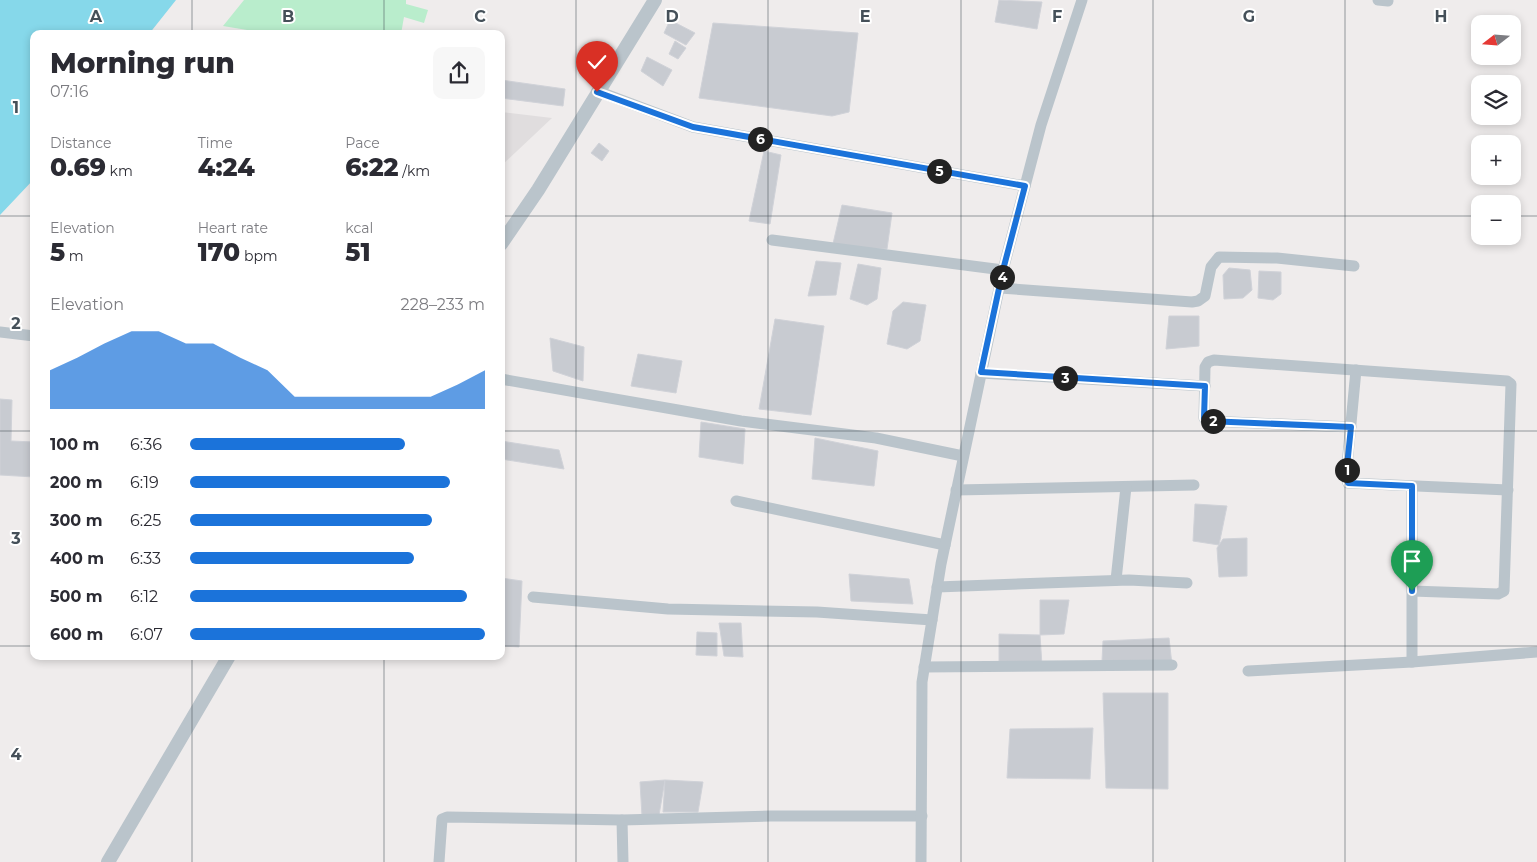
<!DOCTYPE html>
<html lang="en">
<head>
<meta charset="utf-8">
<style>
	:root { --surface:#fff; --page:#f7f7f7; --text:#2b2b33; --muted:#7c7c81; --accent:#1b73da }
	body { margin:0; font-family:Montserrat,sans-serif; background:var(--page); color:var(--text); height:100vh; display:flex; flex-direction:column; font-size:19px; white-space:nowrap }
	* { box-sizing:border-box; margin:0 }
	p { font-size:16px; color:var(--muted) }
	.icon { flex:none; width:28px; height:28px; fill:none; stroke:currentColor; stroke-width:2; stroke-linecap:round; stroke-linejoin:round }
	.map { position:relative; flex:1; overflow:hidden }
	.details { position:absolute; left:30px; top:30px; width:475px; height:630px; display:flex; flex-direction:column; background:var(--surface); border-radius:10px; box-shadow:0 2px 8px #0003 }
	.details>* { flex:none }
	.needle { width:32px; rotate:253deg }
	.fabs { position:absolute; left:1471px; top:15px; display:grid; gap:10px }
	.fabs a { display:grid; place-items:center; width:50px; height:50px; border-radius:10px; background:var(--surface); box-shadow:0 2px 8px #0003; font-size:25px }
	.pin { position:absolute; display:grid; place-items:center; width:42px; height:42px; color:#fff; margin:-51px -21px; border-radius:50% 50% 50% 0; rotate:-45deg; box-shadow:0 0 5px #0007 }
	.pin .icon { rotate:45deg }
	.km { position:absolute; width:25px; height:25px; margin:-12px; border-radius:50%; background:#222; color:#fff; font-size:14px; line-height:25px; text-align:center }
	.round { display:grid; place-items:center; flex:none; width:52px; height:52px; border-radius:10px; background:var(--page) }
	.summary { display:flex; align-items:center; justify-content:space-between; height:85px; padding:0 20px }
	h1 { font-size:28px; font-weight:800; line-height:38px }
	.figures { display:grid; grid-template-columns:repeat(3,1fr); gap:8px; height:85px; padding:5px 20px }
	.figures div { display:grid; align-content:center }
	.figures b { font-size:25px; font-weight:800 }
	.figures small { font-size:14px; font-weight:400 }
	.figures p { font-size:14px }
	.chart { height:140px; padding:10px 20px }
	.chart p { display:flex; justify-content:space-between }
	.chart svg { width:100%; height:90px; margin-top:5px; fill:var(--accent); opacity:.7 }
	ul { padding:0 20px; list-style:none; font-size:16px }
	li { display:grid; grid-template-columns:80px 60px 1fr; align-items:center; height:38px }
	li i { height:12px; border-radius:6px; background:var(--accent) }
	.map>svg:first-child { display:block }
	.education { fill:#e0ddde }
	.green { fill:#b9edcc }
	.water { fill:#86d8ea }
	.building { fill:#c8cbd1; stroke:#d0d2d8 }
	.lines { fill:none; stroke-linecap:round; stroke-linejoin:round }
	.minor { stroke:#bac4cb; stroke-width:11 }
	.tertiary { stroke:#bac4cb; stroke-width:14 }
	.route-casing { stroke:#fff; stroke-width:10 }
	.route { stroke:#1b73da; stroke-width:6 }
	.grid { fill:none; stroke:#455059; stroke-width:1; stroke-opacity:0.55 }
	.grid-label { font-size:16px; text-anchor:middle; font-weight:bold; fill:#455059; stroke:#fff; stroke-width:4; stroke-linejoin:round; paint-order:stroke }
</style>
</head>
<body>
<div class="map">
<svg width="1537" height="862" viewBox="0 0 1537 862">
	<rect width="100%" height="100%" fill="#efecec"/>
	<polygon class="education" points="501,112 552,118 501,166"/>
	<polygon class="green" points="244,0 406,0 406,4 428,10 424,23 404,17 401,34 271,34 223,26"/>
	<polygon class="water" points="0,0 176,0 149,34 34,34 34,179 0,215"/>
	<g class="building">
		<polygon points="999,0 1042,2 1037,29 995,22"/>
		<polygon points="670,20 695,33 686,45 664,33"/>
		<polygon points="713,23 858,33 849,112 832,116 699,98"/>
		<polygon points="675,41 686,48 678,59 669,54"/>
		<polygon points="647,57 672,70 663,86 641,71"/>
		<polygon points="501,80 565,89 563,106 501,98"/>
		<polygon points="599,143 609,151 602,161 591,153"/>
		<polygon points="764,151 781,155 770,224 749,221"/>
		<polygon points="842,205 892,213 887,249 832,248"/>
		<polygon points="816,261 841,263 836,295 808,296"/>
		<polygon points="858,264 881,268 877,299 867,305 850,299"/>
		<polygon points="1229,268 1250,270 1252,290 1243,298 1224,299 1223,275"/>
		<polygon points="1259,271 1281,272 1281,294 1273,300 1258,298"/>
		<polygon points="903,302 926,305 920,341 907,349 887,344 893,311"/>
		<polygon points="1169,316 1199,316 1199,346 1166,349"/>
		<polygon points="775,319 824,326 811,415 759,409"/>
		<polygon points="550,338 584,347 583,381 553,371"/>
		<polygon points="638,354 682,361 676,393 631,386"/>
		<polygon points="0,399 12,400 11,441 34,442 34,477 0,475"/>
		<polygon points="701,422 745,429 743,464 699,457"/>
		<polygon points="815,438 878,451 874,486 812,479"/>
		<polygon points="501,441 559,450 564,469 501,459"/>
		<polygon points="1195,504 1227,506 1219,545 1193,541"/>
		<polygon points="1247,538 1247,576 1219,577 1217,548 1223,539"/>
		<polygon points="849,574 909,579 913,604 851,601"/>
		<polygon points="501,578 522,581 519,647 501,646"/>
		<polygon points="1040,600 1069,600 1064,634 1040,635"/>
		<polygon points="719,623 741,623 743,657 724,656"/>
		<polygon points="697,632 717,633 717,656 696,655"/>
		<polygon points="999,634 1040,635 1042,666 999,666"/>
		<polygon points="1169,638 1172,665 1102,661 1103,641"/>
		<polygon points="1103,693 1168,693 1168,789 1106,788"/>
		<polygon points="1093,728 1090,779 1007,778 1010,729"/>
		<polygon points="665,780 659,815 642,816 640,782"/>
		<polygon points="665,780 703,782 698,812 663,812"/>
	</g>
	<g class="lines">
		<g class="minor">
			<polyline points="1378,0 1388,1"/>
			<polyline points="597,91 693,127 1025,186"/>
			<polyline points="772,240 1003,270"/>
			<polyline points="1000,288 1192,302 1198,301 1205,296 1211,267 1219,257 1277,258 1354,266"/>
			<polyline points="0,332 34,336"/>
			<polyline points="1356,370 1346,476 1348,483 1508,490"/>
			<polyline points="981,373 1205,386"/>
			<polyline points="501,379 741,421 876,438 963,456"/>
			<polyline points="1351,427 1207,421 1204,418 1205,367 1208,362 1214,360 1507,381 1511,384 1504,591 1498,594 1412,591"/>
			<polyline points="956,490 1194,485"/>
			<polyline points="736,501 945,545"/>
			<polyline points="1116,580 1126,487"/>
			<polyline points="937,587 1129,580 1187,583"/>
			<polyline points="533,597 668,609 817,612 932,620"/>
			<polyline points="1412,662 1412,486"/>
			<polyline points="924,667 1172,665"/>
			<polyline points="1248,671 1412,662 1537,652"/>
			<polyline points="622,820 623,862"/>
			<polyline points="439,862 442,819 447,817 622,820 770,816 922,816"/>
			<polyline points="921,862 922,682 941,564 1003,270 1041,125 1082,0"/>
		</g>
		<g class="tertiary">
			<polyline points="501,244 538,190 655,0"/>
			<polyline points="108,862 229,656"/>
		</g>
	</g>
	<g class="lines">
		<defs>
			<polyline id="route" points="597,92 693,127 1025,186 1003,270 981,372 1205,386 1204,418 1207,421 1351,427 1346,476 1348,483 1412,486 1412,591"/>
		</defs>
		<use href="#route" class="route-casing"/>
		<use href="#route" class="route"/>
	</g>
	<path class="grid" d="M192 0V34M384 0V34M576 0V862M768 0V862M961 0V862M1153 0V862M1345 0V862M0 216H34M501 216H1480M1512 216H1537M0 431H34M501 431H1537M0 646H34M501 646H1537M192 656V862M384 656V862"/>
	<g class="grid-label">
		<text x="96" y="22">A</text>
		<text x="288" y="22">B</text>
		<text x="480" y="22">C</text>
		<text x="672" y="22">D</text>
		<text x="865" y="22">E</text>
		<text x="1057" y="22">F</text>
		<text x="1249" y="22">G</text>
		<text x="1441" y="22">H</text>
		<text x="16" y="113">1</text>
		<text x="16" y="329">2</text>
		<text x="16" y="544">3</text>
		<text x="16" y="760">4</text>
	</g>
</svg>
<div class="fabs">
<a><svg class="needle" viewBox="-14 -14 28 28"><path d="M0-13l5 13h-10z" fill="#e53935"/><path d="M0 13l5-13h-10z" fill="#7c7c81"/></svg></a>
<a><svg class="icon" aria-label="layers" viewBox="0 0 24 24"><path d="M12 4l9 5-9 5-9-5zM3 14l9 5 9-5"/></svg></a>
<a>+</a>
<a>−</a>
</div>
<div class="pin" style="left:1412px;top:591px;background:#1e9e55"><svg class="icon" aria-label="arrive" viewBox="0 0 24 24"><path d="M6 21V4h12l-3 4 3 4H6"/></svg></div>
<div class="pin" style="left:597px;top:92px;background:#d93025"><svg class="icon" aria-label="check" viewBox="0 0 24 24"><path d="M5 12l5 5 9-10"/></svg></div>
<b class="km" style="left:1347px;top:470px">1</b>
<b class="km" style="left:1213px;top:421px">2</b>
<b class="km" style="left:1065px;top:378px">3</b>
<b class="km" style="left:1002px;top:277px">4</b>
<b class="km" style="left:939px;top:171px">5</b>
<b class="km" style="left:760px;top:139px">6</b>
<section class="details">
<div class="summary"><div><h1>Morning run</h1><p>07:16</p></div><a class="round"><svg class="icon" aria-label="share" viewBox="0 0 24 24"><path d="M12 15V3M7 8l5-5 5 5M5 13v7h14v-7"/></svg></a></div>
<div class="figures">
<div><p>Distance</p><b>0.69<small> km</small></b></div>
<div><p>Time</p><b>4:24</b></div>
<div><p>Pace</p><b>6:22<small> /km</small></b></div>
</div>
<div class="figures">
<div><p>Elevation</p><b>5<small> m</small></b></div>
<div><p>Heart rate</p><b>170<small> bpm</small></b></div>
<div><p>kcal</p><b>51</b></div>
</div>
<div class="chart"><p><span>Elevation</span>228–233 m</p>
<svg viewBox="0 0 160 44" preserveAspectRatio="none"><path d="M0 44V25L10 19L20 12L30 6L40 6L50 12L60 12L70 19L80 25L90 38L100 38L110 38L120 38L130 38L140 38L150 32L160 25V44z"/></svg>
</div>
<ul>
<li><b>100 m</b>6:36<i style="width:73%"></i></li>
<li><b>200 m</b>6:19<i style="width:88%"></i></li>
<li><b>300 m</b>6:25<i style="width:82%"></i></li>
<li><b>400 m</b>6:33<i style="width:76%"></i></li>
<li><b>500 m</b>6:12<i style="width:94%"></i></li>
<li><b>600 m</b>6:07<i style="width:100%"></i></li>
</ul>
</section>
</div>
</body>
</html>
